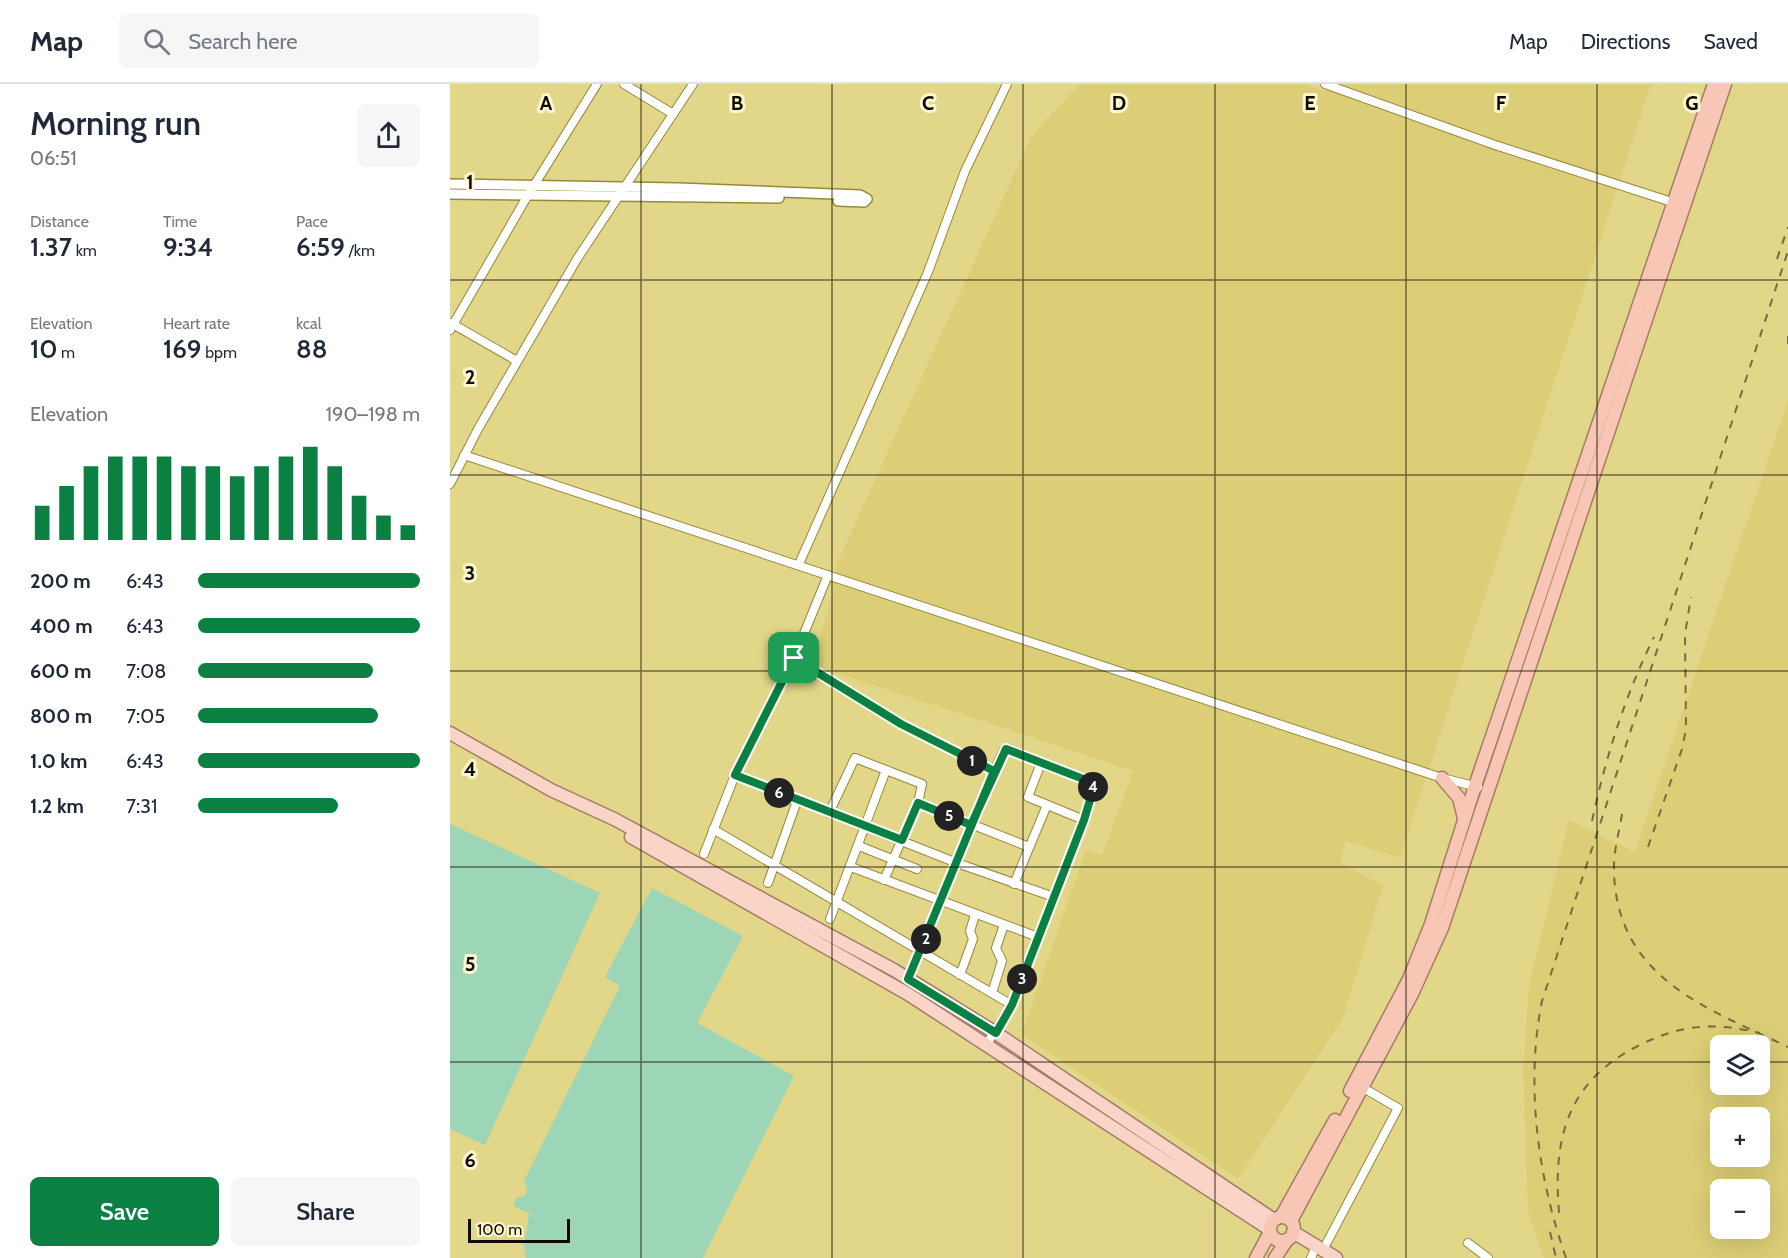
<!DOCTYPE html>
<html lang="en">
<head>
<meta charset="utf-8">
<style>
	:root { --surface:#fff; --page:#f6f6f7; --text:#1f2937; --muted:#747a83; --line:#e0e1e3; --accent:#0b8043 }
	body { margin:0; font-family:Cabin,sans-serif; background:var(--page); color:var(--text); height:100vh; display:flex; flex-direction:column; font-size:22px; white-space:nowrap }
	* { box-sizing:border-box; margin:0 }
	p { font-size:20px; color:var(--muted) }
	.icon { flex:none; width:33px; height:33px; fill:none; stroke:currentColor; stroke-width:2; stroke-linecap:round; stroke-linejoin:round }
	.map { position:relative; flex:1; overflow:hidden }
	.details { display:flex; flex-direction:column; background:var(--surface); width:450px }
	.details>* { flex:none }
	.tools { position:absolute; left:1260px; top:951px; display:grid; gap:12px }
	.tools a { display:grid; place-items:center; width:60px; height:60px; border-radius:9px; background:var(--surface); box-shadow:0 6px 24px #0002; font-size:30px }
	.scale { position:absolute; left:18px; bottom:15px; width:102px; box-sizing:border-box; padding-left:6px; border:3px solid #0f0b00; border-top:0; font-size:16px; line-height:21px; white-space:nowrap; color:#0f0b00; -webkit-text-stroke:4px #fcf7d0; paint-order:stroke }
	.pin { position:absolute; display:grid; place-items:center; width:51px; height:51px; color:#fff; margin:-26px; border-radius:12px; box-shadow:0 3px 9px #0006 }
	.km { position:absolute; width:30px; height:30px; margin:-15px; border-radius:50%; background:#222; color:#fff; font-size:16px; line-height:30px; text-align:center }
	.round { display:grid; place-items:center; flex:none; width:63px; height:63px; border-radius:9px; background:var(--page) }
	.summary { display:flex; align-items:center; justify-content:space-between; height:102px; padding:0 30px }
	h1 { font-size:33px; font-weight:600; line-height:45px }
	.figures { display:grid; grid-template-columns:repeat(3,1fr); gap:9px; height:102px; padding:6px 30px }
	.figures div { display:grid; align-content:center }
	.figures b { font-size:26px; font-weight:600 }
	.figures small { font-size:16px; font-weight:400 }
	.figures p { font-size:16px }
	.chart { height:168px; padding:12px 30px }
	.chart p { display:flex; justify-content:space-between }
	.chart svg { width:100%; height:108px; margin-top:6px; stroke:var(--accent); stroke-width:6 }
	.button { display:flex; gap:12px; margin-top:auto; padding:12px 30px }
	.button a { flex:1; height:69px; border-radius:9px; background:var(--accent); color:#fff; font-size:24px; font-weight:600; line-height:69px; text-align:center }
	.button a+a { background:var(--page); color:var(--text) }
	ul { padding:0 30px; list-style:none; font-size:20px }
	li { display:grid; grid-template-columns:96px 72px 1fr; align-items:center; height:45px }
	li i { height:15px; border-radius:8px; background:var(--accent) }
	header { display:flex; align-items:center; gap:36px; box-sizing:border-box; height:84px; padding:0 30px; background:var(--surface); border-bottom:2px solid var(--line) }
	header strong { font-size:28px }
	nav { display:flex; gap:33px; margin-inline-start:auto; font-size:21px }
	.search { width:420px; height:54px; background:var(--page); display:flex; align-items:center; gap:15px; box-sizing:border-box; padding:0 21px; border-radius:9px; color:var(--muted); font-size:22px }
	main { display:flex; flex:1; min-height:0 }
	.map>svg:first-child { display:block }
	.built { fill:#dcce76; fill-rule:evenodd }
	.green { fill:#9dd5b7 }
	.lines { fill:none; stroke-linecap:round; stroke-linejoin:round }
	.minor-casing { stroke:#958a3b; stroke-width:10 }
	.tertiary-casing { stroke:#958a3b; stroke-width:12 }
	.primary-casing { stroke:#a57b69; stroke-width:15 }
	.trunk-casing { stroke:#a57b69; stroke-width:15 }
	.minor { stroke:#fff; stroke-width:8 }
	.tertiary { stroke:#fff; stroke-width:9 }
	.primary { stroke:#fad4c7; stroke-width:12 }
	.trunk { stroke:#f8c6b4; stroke-width:12 }
	.rail { stroke:#756d42; stroke-width:2; stroke-dasharray:8 8; stroke-linecap:butt }
	.route-casing { stroke:#fff; stroke-width:12 }
	.route { stroke:#0b8043; stroke-width:8 }
	.grid { fill:none; stroke:#0f0b00; stroke-width:1.5; stroke-opacity:0.55 }
	.grid-label { font-size:20px; text-anchor:middle; font-weight:bold; fill:#0f0b00; stroke:#fcf7d0; stroke-width:6; stroke-linejoin:round; paint-order:stroke }
</style>
</head>
<body>
<header>
<strong>Map</strong>
<div class="search"><svg class="icon" aria-label="search" viewBox="0 0 24 24"><circle cx="10" cy="10" r="6"/><path d="M15 15l6 6"/></svg>Search here</div>
<nav><a>Map</a><a>Directions</a><a>Saved</a></nav>
</header>
<main>
<section class="details">
<div class="summary"><div><h1>Morning run</h1><p>06:51</p></div><a class="round"><svg class="icon" aria-label="share" viewBox="0 0 24 24"><path d="M12 15V3M7 8l5-5 5 5M5 13v7h14v-7"/></svg></a></div>
<div class="figures">
<div><p>Distance</p><b>1.37<small> km</small></b></div>
<div><p>Time</p><b>9:34</b></div>
<div><p>Pace</p><b>6:59<small> /km</small></b></div>
</div>
<div class="figures">
<div><p>Elevation</p><b>10<small> m</small></b></div>
<div><p>Heart rate</p><b>169<small> bpm</small></b></div>
<div><p>kcal</p><b>88</b></div>
</div>
<div class="chart"><p><span>Elevation</span>190–198 m</p>
<svg viewBox="0 0 160 44" preserveAspectRatio="none"><path d="M5 44V30M15 44V22M25 44V14M35 44V10M45 44V10M55 44V10M65 44V14M75 44V14M85 44V18M95 44V14M105 44V10M115 44V6M125 44V14M135 44V26M145 44V34M155 44V38"/></svg>
</div>
<ul>
<li><b>200 m</b>6:43<i style="width:100%"></i></li>
<li><b>400 m</b>6:43<i style="width:100%"></i></li>
<li><b>600 m</b>7:08<i style="width:79%"></i></li>
<li><b>800 m</b>7:05<i style="width:81%"></i></li>
<li><b>1.0 km</b>6:43<i style="width:100%"></i></li>
<li><b>1.2 km</b>7:31<i style="width:63%"></i></li>
</ul>
<div class="button"><a>Save</a><a>Share</a></div>
</section>
<div class="map">
<svg width="1338" height="1174" viewBox="0 0 1338 1174">
	<rect width="100%" height="100%" fill="#e2d688"/>
	<g class="built">
		<polygon points="630,0 855,0 876,7 879,0 1201,0 950,774 896,757 890,778 933,802 893,934 788,1095 572,950 636,766 652,771 683,687 362,581 382,511 386,482 581,53"/>
		<path d="M1338 316V1174H1094L1078 1127 1073 985 1079 902 1119 736 1185 768ZM1270 962H1310V1000H1270ZM1270 1034H1310V1072H1270ZM1270 1106H1310V1144H1270Z"/>
	</g>
	<g class="green">
		<polygon points="0,740 150,809 35,1061 0,1045"/>
		<polygon points="202,804 293,852 247,939 344,992 253,1174 76,1174 74,1162 79,1129 63,1122 67,1113 74,1113 77,1106 74,1097 170,902 155,893"/>
	</g>
	<g class="lines">
		<defs>
			<g id="minor">
				<polyline points="174,0 223,30"/>
				<polyline points="875,0 1045,61 1225,119"/>
				<polyline points="1,239 67,277"/>
				<polyline points="0,246 78,111 147,0"/>
				<polyline points="14,371 992,694 1028,703"/>
				<polyline points="0,400 28,345 127,175 243,0"/>
				<polyline points="349,480 478,188 515,87 557,0"/>
				<polyline points="344,574 451,640 544,687 458,895"/>
				<polyline points="591,679 578,713 634,736"/>
				<polyline points="544,687 554,666 559,665 641,698 643,702 634,736 604,813"/>
				<polyline points="285,691 344,574 378,491"/>
				<polyline points="468,719 579,763"/>
				<polyline points="379,729 405,674 472,700 468,719 434,796"/>
				<polyline points="263,745 562,921"/>
				<polyline points="409,762 467,785"/>
				<polyline points="254,770 285,691 507,779 604,813 562,921 536,961"/>
				<polyline points="401,783 588,853"/>
				<polyline points="318,799 347,717"/>
				<polyline points="564,800 597,721"/>
				<polyline points="380,835 436,686"/>
				<polyline points="510,891 523,855 520,847 525,831"/>
				<polyline points="542,909 552,877 546,864 554,841"/>
				<polyline points="1018,1159 1038,1174"/>
				<polyline points="873,1166 948,1024 908,1001"/>
				<polyline points="861,1174 863,1169"/>
			</g>
			<g id="tertiary">
				<polyline points="0,100 228,104 410,111 417,115"/>
				<polyline points="0,110 329,114"/>
				<polyline points="388,117 414,118 417,115"/>
			</g>
			<g id="primary">
				<polyline points="0,649 101,706 164,735 444,886 546,949 824,1136"/>
				<polyline points="181,753 458,910 819,1145"/>
				<polyline points="843,1148 886,1174"/>
			</g>
			<g id="trunk">
				<polyline points="992,694 1009,714 1014,734"/>
				<polyline points="900,1007 959,895 981,840 1025,702 1264,0"/>
				<circle cx="832" cy="1145" r="12"/>
				<polyline points="831,1133 885,1036"/>
				<polyline points="841,1137 962,910 992,844 1275,0"/>
				<polyline points="806,1174 820,1148"/>
				<polyline points="825,1174 837,1156"/>
			</g>
		</defs>
		<use href="#minor" class="minor-casing"/>
		<use href="#tertiary" class="tertiary-casing"/>
		<use href="#primary" class="primary-casing"/>
		<use href="#trunk" class="trunk-casing"/>
		<use href="#minor" class="minor"/>
		<use href="#tertiary" class="tertiary"/>
		<use href="#primary" class="primary"/>
		<use href="#trunk" class="trunk"/>
		<g class="rail">
			<polyline points="1327,175 1338,143"/>
			<polyline points="1338,252 1338,260"/>
			<path d="M1172 730C1169 749 1163 769 1164 789 1168 895 1257 924 1338 963"/>
			<path d="M1142 737C1156 672 1175 612 1204 553"/>
			<polyline points="1198,763 1232,665 1236,645 1235,550 1241,513"/>
			<path d="M1109 1129C1103 1056 1116 999 1186 963 1230 940 1263 938 1310 949"/>
			<polyline points="1100,1148 1106,1174"/>
			<path d="M1116 1174C1088 1094 1075 1001 1092 917L1338 167"/>
		</g>
	</g>
	<g class="lines">
		<defs>
			<polyline id="route" points="344,574 451,640 544,687 458,895 546,949 562,921 634,736 643,706 641,698 556,665 521,741 468,719 452,756 285,691 344,574"/>
		</defs>
		<use href="#route" class="route-casing"/>
		<use href="#route" class="route"/>
	</g>
	<path class="grid" d="M191 0V1174M382 0V1174M573 0V1174M765 0V1174M956 0V1174M1147 0V1174M0 196H1338M0 391H1338M0 587H1338M0 783H1338M0 978H1270M1310 978H1338"/>
	<g class="grid-label">
		<text x="96" y="26">A</text>
		<text x="287" y="26">B</text>
		<text x="478" y="26">C</text>
		<text x="669" y="26">D</text>
		<text x="860" y="26">E</text>
		<text x="1051" y="26">F</text>
		<text x="1242" y="26">G</text>
		<text x="20" y="105">1</text>
		<text x="20" y="300">2</text>
		<text x="20" y="496">3</text>
		<text x="20" y="692">4</text>
		<text x="20" y="887">5</text>
		<text x="20" y="1083">6</text>
	</g>
</svg>
<div class="tools">
<a><svg class="icon" aria-label="layers" viewBox="0 0 24 24"><path d="M12 4l9 5-9 5-9-5zM3 14l9 5 9-5"/></svg></a>
<a>+</a>
<a>−</a>
</div>
<div class="scale">100 m</div>
<div class="pin" style="left:344px;top:574px;background:#1e9e55"><svg class="icon" aria-label="arrive" viewBox="0 0 24 24"><path d="M6 21V4h12l-3 4 3 4H6"/></svg></div>
<b class="km" style="left:522px;top:677px">1</b>
<b class="km" style="left:476px;top:855px">2</b>
<b class="km" style="left:572px;top:895px">3</b>
<b class="km" style="left:643px;top:703px">4</b>
<b class="km" style="left:499px;top:732px">5</b>
<b class="km" style="left:329px;top:709px">6</b>
</div>
</main>
</body>
</html>
